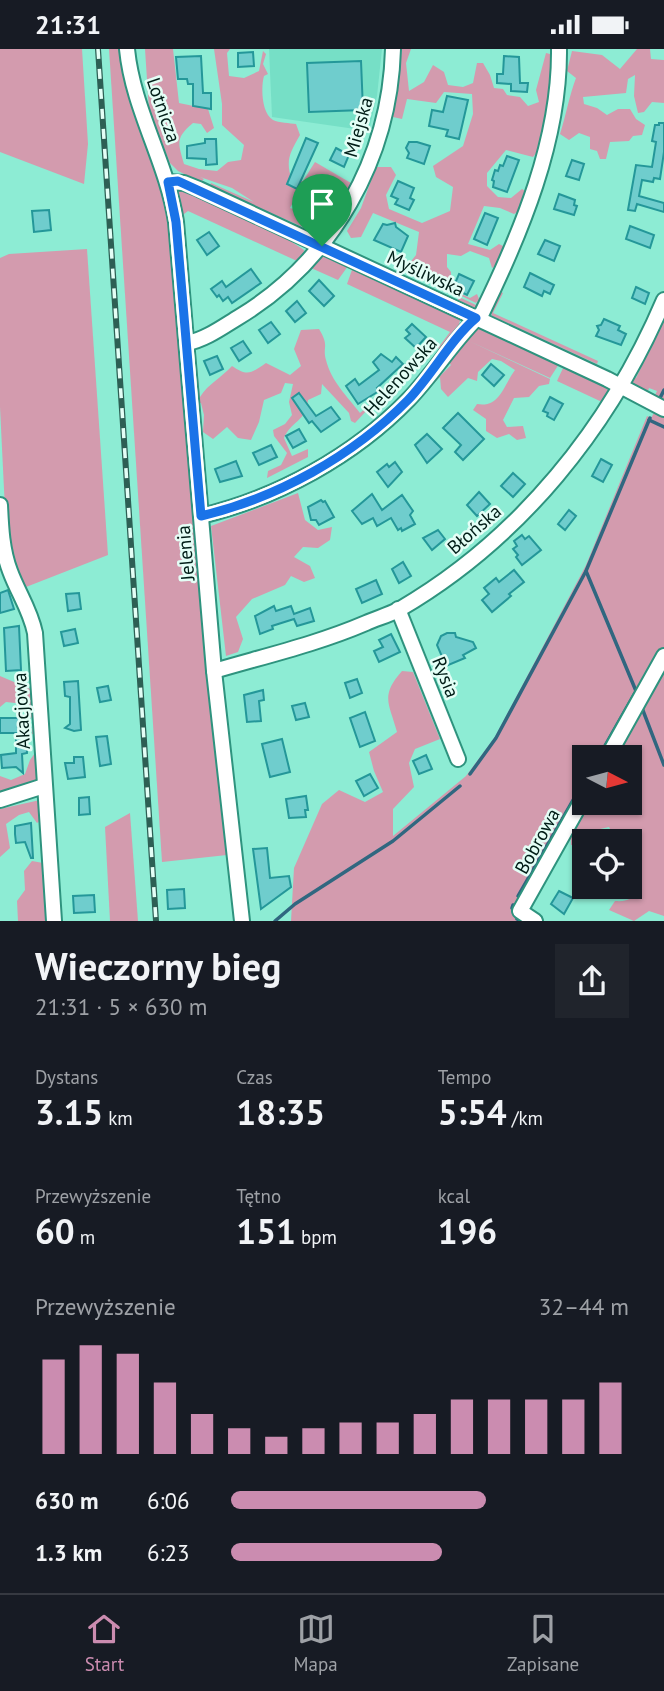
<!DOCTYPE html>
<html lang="pl">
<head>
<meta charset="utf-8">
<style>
	:root { --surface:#171b24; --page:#20242c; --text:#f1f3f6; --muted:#9ea1a6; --line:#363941; --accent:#cb8cb0 }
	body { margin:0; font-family:"PT Sans",sans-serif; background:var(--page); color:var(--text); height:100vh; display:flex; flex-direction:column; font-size:26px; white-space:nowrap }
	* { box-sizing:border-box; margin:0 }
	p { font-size:23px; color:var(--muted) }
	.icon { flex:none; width:38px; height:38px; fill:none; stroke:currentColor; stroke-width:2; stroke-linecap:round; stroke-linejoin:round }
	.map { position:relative; height:872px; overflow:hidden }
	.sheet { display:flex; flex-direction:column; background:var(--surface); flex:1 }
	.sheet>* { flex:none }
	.needle { width:46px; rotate:96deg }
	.controls { position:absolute; left:572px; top:696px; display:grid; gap:14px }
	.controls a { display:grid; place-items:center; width:70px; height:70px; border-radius:0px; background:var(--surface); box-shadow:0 2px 5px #0004; font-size:35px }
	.pin { position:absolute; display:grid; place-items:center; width:60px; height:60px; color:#fff; margin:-72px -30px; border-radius:50% 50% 50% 0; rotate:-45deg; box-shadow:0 0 7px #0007 }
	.pin .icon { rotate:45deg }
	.round { display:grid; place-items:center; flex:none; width:74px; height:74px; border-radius:0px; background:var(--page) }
	.summary { display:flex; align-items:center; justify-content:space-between; height:119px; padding:0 35px }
	h1 { font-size:38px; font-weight:700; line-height:52px }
	.metrics { display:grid; grid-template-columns:repeat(3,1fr); gap:10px; height:119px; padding:7px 35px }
	.metrics div { display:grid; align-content:center }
	.metrics b { font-size:35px; font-weight:700 }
	.metrics small { font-size:19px; font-weight:400 }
	.metrics p { font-size:19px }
	.chart { height:196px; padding:14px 35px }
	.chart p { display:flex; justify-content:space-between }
	.chart svg { width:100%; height:126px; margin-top:7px; stroke:var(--accent); stroke-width:6 }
	ul { padding:0 35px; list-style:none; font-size:23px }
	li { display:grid; grid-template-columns:112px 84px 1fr; align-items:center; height:52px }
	li i { height:18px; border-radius:9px; background:var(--accent) }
	.status { display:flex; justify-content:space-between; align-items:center; height:49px; padding:0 35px; background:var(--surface); direction:ltr }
	.status svg { height:19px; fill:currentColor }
	.tab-bar { display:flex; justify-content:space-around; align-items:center; height:98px; border-top:2px solid var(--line); background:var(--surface); font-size:19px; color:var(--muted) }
	.tab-bar a { display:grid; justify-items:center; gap:4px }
	.tab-bar .selected { color:var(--accent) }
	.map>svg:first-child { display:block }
	.built { fill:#76dfc6 }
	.green { fill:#d39bae }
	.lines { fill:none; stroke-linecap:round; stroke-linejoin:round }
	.stream { stroke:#306780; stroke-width:3.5 }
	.building { fill:#6fcdcd; stroke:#249799; stroke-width:2 }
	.minor-casing { stroke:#2e937e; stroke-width:18 }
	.minor { stroke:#fff; stroke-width:14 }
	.rail-casing { stroke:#2d5f54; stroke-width:6 }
	.rail { stroke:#e4fef6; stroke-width:3.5; stroke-dasharray:10; stroke-linecap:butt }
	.route-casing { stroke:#fff; stroke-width:14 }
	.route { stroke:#1a73e8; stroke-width:9 }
	.labels { text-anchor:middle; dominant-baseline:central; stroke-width:5; stroke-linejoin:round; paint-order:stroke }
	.street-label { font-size:19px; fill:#001d17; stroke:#e4fef6 }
</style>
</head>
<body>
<div class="status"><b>21:31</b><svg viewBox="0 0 49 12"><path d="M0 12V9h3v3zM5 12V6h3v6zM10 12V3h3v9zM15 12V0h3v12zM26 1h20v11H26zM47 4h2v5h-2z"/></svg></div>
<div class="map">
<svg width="664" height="872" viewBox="0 0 664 872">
	<rect width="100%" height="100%" fill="#8decd4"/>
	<polygon class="built" points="269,0 382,0 377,47 369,82 272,68"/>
	<g class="green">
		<polygon points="0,0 82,0 88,95 84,135 0,103"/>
		<polygon points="109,0 121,0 168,152 227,806 162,813"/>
		<path d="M145 0H173L179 54 208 60 214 79 207 84 201 75 193 74C175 89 178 94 184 115L199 120 217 122 228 113 241 111 244 96 222 76V55L214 0H230L227 4 229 27 244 29 259 22 263 2 266 5 263 15 268 25 264 27C261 37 261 64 273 71 279 74 290 74 296 75L300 86C290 104 285 111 292 132H303L315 113 351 134 343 147 337 146 340 132 319 128 305 147 296 148 290 159 304 163 328 165 331 171 322 177 326 179 321 186 210 137 211 134 254 153 232 139 200 128 204 130 201 133 178 122 170 114 149 61Z"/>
		<path d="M402 0H411L406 14 409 42 424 33 433 16 444 23 448 36 463 38 473 34 477 14H483L490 26 494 39 503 40 507 46 520 48 528 57 539 53 536 41 546 4 554 6C551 30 549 92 533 108L506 101 487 124V137L498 148 511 149 522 140 528 144 522 160 514 165 500 159 484 157 468 195 490 201 499 195 505 198 501 213 492 219 489 209 470 202 461 207 447 205V218L451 223V240L470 249 477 245 479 250 486 237 488 238 485 248 482 247 475 259 458 251 459 248 476 256 478 251 476 254 413 223 408 216 416 206 419 183 373 164 361 188 351 189 347 182 361 159 376 118H391L396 126 386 146 389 160 422 174 450 162 453 138 436 128 433 117 463 97 473 65 472 45 444 43 436 54 407 50 402 70 393 68Z"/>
		<path d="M637 0H650L651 10 664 11V54L652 53 644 63 638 64 634 47 635 26 628 30 626 44 583 48 584 55 597 59 607 66 618 60H630L636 70 645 76 642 86 633 87 629 92 610 93 606 110H600L597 102 590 100V88L579 84 569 91 560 85C566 66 569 48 576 29L567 22 572 2 602 6 620 20Z"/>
		<polygon points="180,139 294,189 292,193 304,201 303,208 266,242 265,241 297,212 188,162 184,165 188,219 183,164 177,141"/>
		<polygon points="87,200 108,506 26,538 11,508 6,481 0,358 0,209 9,205"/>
		<polygon points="321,205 348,217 338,231 311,219 307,220"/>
		<polygon points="353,218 447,261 446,264 460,271 459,276 439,301 438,299 450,283 347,235"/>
		<polygon points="501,243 503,244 493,264 598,312 597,315 492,267 491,263"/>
		<path d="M664 271V355L653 350 657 342 649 339 646 347C639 341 630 338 632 328L636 329Z"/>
		<path d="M477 276 559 315 550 329 469 292 550 330 549 335 539 337 529 348 514 349 503 371 507 378 523 377 526 389 517 391 509 385 497 389 486 382V370L473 361 477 355C500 359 503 337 515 321L501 312 492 310 478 323 477 332 468 329 448 348 441 340 440 328 418 350 438 326 440 327 451 316 447 312Z"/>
		<path d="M319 280C330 298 322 297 326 311 331 332 347 347 360 364L383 344 355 374 351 372 349 364 322 335 321 345 308 351C306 373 291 372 284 389L292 407 308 400V408L267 429 268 422 281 416 287 404 274 387 273 381 285 375 292 366 289 353 293 335 285 334 281 344 264 351 259 373 251 391 238 389 227 378 213 390 203 383 204 366 201 354H198L194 299 214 291 195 299 200 348C208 335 221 329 232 317 248 328 251 324 266 314L290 326 301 317 294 300 301 281Z"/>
		<polygon points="564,317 603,333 602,336 608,341 602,353 557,332"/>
		<path d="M654 364 664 369V602L605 709H584V744L519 859 528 872H291L294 819 322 755 339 741 365 753 383 743 374 722 369 703 397 683C389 654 380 647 402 622L413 623 440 690 415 700 409 714 414 738 393 760V787L466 727 495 688 586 516 647 367 651 369Z"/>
		<polygon points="298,444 305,471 318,481 332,478 330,491 318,499 303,498 294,508 310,517 315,529 304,533 291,527 285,536 252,550 236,568 243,590 238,603 226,607 211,477"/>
		<path d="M664 624V867L649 862 634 872 609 861 615 852C629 853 634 849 640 836L633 821 630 793H617L609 778 600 780 591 793H584V796H571V782L588 754H630V709H614Z"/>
		<polygon points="0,627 35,642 36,685 32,685 33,672 24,655 6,653 0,658"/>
		<polygon points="35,704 41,709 40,730 0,746 0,727 11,731 25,725 30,711"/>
		<polygon points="40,751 41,771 37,774 29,763 19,766 6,775 10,799 0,808 0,760"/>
		<polygon points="130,764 138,872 110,872 105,778"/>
		<polygon points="32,812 43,814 46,830 48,872 18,872 17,852 25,841 24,822"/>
	</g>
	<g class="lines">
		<g class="stream">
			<polyline points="659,351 664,341"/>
			<polyline points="649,371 664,378"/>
			<polyline points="586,522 636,642 598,709"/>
			<polyline points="642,659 664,716"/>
			<polyline points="470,725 496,689 586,522 650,369"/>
			<polyline points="518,847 584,732"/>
			<polyline points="512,859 513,856"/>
			<polyline points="517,870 521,872"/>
			<polyline points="275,872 295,855 393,792 460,737"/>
		</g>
	</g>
	<g class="building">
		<polygon points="253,3 254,17 238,18 238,4"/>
		<polygon points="201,7 203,44 211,44 211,60 193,57 193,35 188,35 187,30 178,30 176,8"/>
		<polygon points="504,7 519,8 520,34 528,34 527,43 511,42 511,35 497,34 497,25 503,25"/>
		<polygon points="361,12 363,61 309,63 307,14"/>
		<polygon points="447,47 468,51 459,90 446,87 448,81 429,77 432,61 443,63"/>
		<polygon points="659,74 664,74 664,103 660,130 654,129 653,133 642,131 639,147 664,154 664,163 637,155 635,162 628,161 636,116 652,118 656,93 652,92 655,76 659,76"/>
		<polygon points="306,89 318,94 297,140 287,135"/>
		<polygon points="205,90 216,90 217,115 206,116 206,110 187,109 187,97 205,94"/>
		<polygon points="409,93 417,93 430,97 424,115 407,109 409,104 406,99"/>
		<polygon points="336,99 349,106 344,118 330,111"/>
		<polygon points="507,107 519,111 507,143 493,138 494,132 492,131 495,121 498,122 500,116 503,117"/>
		<polygon points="572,111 584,115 579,131 566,127"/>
		<polygon points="398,132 414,139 410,149 414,151 409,161 395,155 398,150 391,147"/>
		<polygon points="322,135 333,140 328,152 317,148"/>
		<polygon points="559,145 575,151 574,156 577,157 574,166 554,160"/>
		<polygon points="49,161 51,181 34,183 32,162"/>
		<polygon points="485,164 498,169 487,196 474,190"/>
		<polygon points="395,174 396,178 408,187 401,203 374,191 383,175 387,176"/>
		<polygon points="630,177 654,186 650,199 626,190"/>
		<polygon points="209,183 219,197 207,206 197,191"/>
		<polygon points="545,191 560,197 554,212 538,205"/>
		<polygon points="251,220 261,234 232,254 228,248 223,252 219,246 217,248 211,240 222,232 226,238"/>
		<polygon points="530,224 554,236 550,245 544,242 542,247 524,238"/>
		<polygon points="459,225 474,232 467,246 453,239"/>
		<polygon points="319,231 334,247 324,257 309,242"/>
		<polygon points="636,238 649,244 645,255 632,249"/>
		<polygon points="297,252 306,264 295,273 286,262"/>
		<polygon points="604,270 620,277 618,281 626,285 621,296 596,287 599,281 597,277 601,276"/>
		<polygon points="271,273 280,285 268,294 259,281"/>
		<polygon points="412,275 426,288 416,299 405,289 410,285 406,281"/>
		<polygon points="243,292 251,304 239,312 231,299"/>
		<polygon points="381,305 392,313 396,308 403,315 377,339 379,342 358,355 346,337 355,330 359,336 379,321 373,313"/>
		<polygon points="217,307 223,320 210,326 204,312"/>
		<polygon points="491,315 504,326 494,337 482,326"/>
		<polygon points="299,344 316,367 331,358 340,370 321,383 312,372 309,374 292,349"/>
		<polygon points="550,348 563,355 554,371 547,367 548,364 543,362"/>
		<polygon points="458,364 484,390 463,411 455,403 461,396 443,379"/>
		<polygon points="299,380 306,392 293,399 286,387"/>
		<polygon points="427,385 442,400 427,414 415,396"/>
		<polygon points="271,396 277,408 259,416 253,404"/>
		<polygon points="601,410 612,416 603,433 592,427"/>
		<polygon points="236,412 242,427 220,433 215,420"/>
		<polygon points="395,413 402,423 388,438 377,423 387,415 389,418"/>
		<polygon points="513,424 525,435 513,448 501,437"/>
		<polygon points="479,443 490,455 477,467 467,456"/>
		<polygon points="372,445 382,461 402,446 413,462 410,466 415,475 402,482 401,479 398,481 391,469 377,477 373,469 362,475 352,462"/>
		<polygon points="321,451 323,453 325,452 334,468 319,476 316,471 311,471 308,458"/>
		<polygon points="569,461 576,467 565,481 558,475"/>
		<polygon points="438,481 445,490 432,501 423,489"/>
		<polygon points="522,486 525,490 529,487 541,501 522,516 516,508 518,506 513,500 517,497 514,492"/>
		<polygon points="403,513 411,527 399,534 392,520"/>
		<polygon points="514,521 524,533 509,545 511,547 492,563 482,551 489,545 484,539 496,529 499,533"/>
		<polygon points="376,531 382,545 362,554 356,540"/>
		<polygon points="8,541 14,560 0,564 0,544"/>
		<polygon points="79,544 81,560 68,562 66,545"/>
		<polygon points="274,557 276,562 291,557 294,565 310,559 314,572 297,577 294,570 272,577 273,580 260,585 255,567"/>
		<polygon points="19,577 21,621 6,622 4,579"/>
		<polygon points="75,580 78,594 64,597 61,583"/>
		<polygon points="447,584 455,584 456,588 473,593 476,599 463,606 465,609 446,617 437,596 441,587"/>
		<polygon points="391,585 400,603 379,613 374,602 383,598 379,591"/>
		<polygon points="357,630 362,644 350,649 345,634"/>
		<polygon points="78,632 81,681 74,682 65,679 70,675 70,648 65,647 64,633"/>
		<polygon points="108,637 111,651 100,653 97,639"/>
		<polygon points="263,641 264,651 259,652 261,672 247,673 244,646"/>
		<polygon points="305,654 309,668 296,671 292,657"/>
		<polygon points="365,663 375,692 360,698 350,669"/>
		<polygon points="0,669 26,669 18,678 26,685 27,704 22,705 23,724 16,718 2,719 1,706 16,704 16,684 0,684"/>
		<polygon points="107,687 111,715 100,717 96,688"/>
		<polygon points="282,690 290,723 270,728 262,695"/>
		<polygon points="426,706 432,720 419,725 413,712"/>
		<polygon points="74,708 83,708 85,728 68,730 65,714 74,714"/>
		<polygon points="370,725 378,739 364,747 356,732"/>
		<polygon points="306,747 308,761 305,761 306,768 289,769 286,750"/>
		<polygon points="89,748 90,765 79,766 79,749"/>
		<polygon points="31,774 33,809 31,809 25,793 16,794 15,785 15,777"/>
		<polygon points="267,799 270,829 289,827 291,838 261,860 253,800"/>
		<polygon points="184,840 185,859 168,860 167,841"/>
		<polygon points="559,842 573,849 564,865 551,855"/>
		<polygon points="94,846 95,863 74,864 73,847"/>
	</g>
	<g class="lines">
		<defs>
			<g id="minor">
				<path d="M127 0C133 61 167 113 176 173L214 622 242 872"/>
				<polyline points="168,133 184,134 199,140 607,330 664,360"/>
				<path d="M187 294C205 291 224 277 239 268 333 211 390 109 393 0"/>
				<path d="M0 456C1 478 2 501 10 522 18 544 30 560 35 584L54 872"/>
				<path d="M201 467C277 449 354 407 409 350 435 323 454 290 482 264 521 184 560 91 559 0"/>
				<polyline points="398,560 458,710"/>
				<path d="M214 622C265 607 317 595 366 574 377 569 389 566 400 560 520 490 610 378 664 251"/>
				<polyline points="607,709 664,607"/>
				<polyline points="0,751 44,737"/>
				<polyline points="535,872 520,862 584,748"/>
			</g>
		</defs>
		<use href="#minor" class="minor-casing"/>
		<use href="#minor" class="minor"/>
		<defs>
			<polyline id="rail" points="98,0 156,872"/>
		</defs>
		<use href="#rail" class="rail-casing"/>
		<use href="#rail" class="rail"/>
	</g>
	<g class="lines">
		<defs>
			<path id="route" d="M178 132 476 269C451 290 432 326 408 351 353 407 277 449 201 467L176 173 168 133Z"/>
		</defs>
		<use href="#route" class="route-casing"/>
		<use href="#route" class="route"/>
	</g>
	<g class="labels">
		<g class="street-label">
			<text transform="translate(164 61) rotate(71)">Lotnicza</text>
			<text transform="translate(358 78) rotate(-74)">Miejska</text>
			<text transform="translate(426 224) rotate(25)">Myśliwska</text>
			<text transform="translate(400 327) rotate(-48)">Helenowska</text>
			<text transform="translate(474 480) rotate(-41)">Błońska</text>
			<text transform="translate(185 504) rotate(-95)">Jelenia</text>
			<text transform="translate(446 628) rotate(68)">Rysia</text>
			<text transform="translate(21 662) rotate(-93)">Akacjowa</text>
			<text transform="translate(537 792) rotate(-61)">Bobrowa</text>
		</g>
	</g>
</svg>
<div class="controls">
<a><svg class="needle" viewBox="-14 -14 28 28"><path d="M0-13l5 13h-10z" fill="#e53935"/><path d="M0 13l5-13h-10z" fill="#9ea1a6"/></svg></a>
<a><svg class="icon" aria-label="locate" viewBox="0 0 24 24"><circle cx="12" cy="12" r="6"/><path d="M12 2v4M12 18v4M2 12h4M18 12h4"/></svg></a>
</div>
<div class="pin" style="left:322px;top:197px;background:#1e9e55"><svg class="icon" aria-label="arrive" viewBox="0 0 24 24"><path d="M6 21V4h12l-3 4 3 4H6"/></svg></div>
</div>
<section class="sheet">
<div class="summary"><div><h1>Wieczorny bieg</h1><p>21:31 · 5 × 630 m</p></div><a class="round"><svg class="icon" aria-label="share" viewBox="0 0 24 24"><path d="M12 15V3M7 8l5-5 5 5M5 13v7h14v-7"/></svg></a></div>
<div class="metrics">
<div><p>Dystans</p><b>3.15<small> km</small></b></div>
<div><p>Czas</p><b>18:35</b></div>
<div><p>Tempo</p><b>5:54<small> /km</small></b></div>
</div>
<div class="metrics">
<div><p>Przewyższenie</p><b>60<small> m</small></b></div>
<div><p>Tętno</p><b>151<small> bpm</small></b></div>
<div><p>kcal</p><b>196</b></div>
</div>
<div class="chart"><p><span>Przewyższenie</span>32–44 m</p>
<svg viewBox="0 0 160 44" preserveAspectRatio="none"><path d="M5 44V11M15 44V6M25 44V9M35 44V19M45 44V30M55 44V35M65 44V38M75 44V35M85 44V33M95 44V33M105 44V30M115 44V25M125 44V25M135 44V25M145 44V25M155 44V19"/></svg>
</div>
<ul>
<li><b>630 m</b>6:06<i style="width:64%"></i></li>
<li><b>1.3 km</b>6:23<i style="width:53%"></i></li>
</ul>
</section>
<nav class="tab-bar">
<a class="selected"><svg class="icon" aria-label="home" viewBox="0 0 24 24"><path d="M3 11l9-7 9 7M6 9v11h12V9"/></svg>Start</a>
<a><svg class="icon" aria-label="map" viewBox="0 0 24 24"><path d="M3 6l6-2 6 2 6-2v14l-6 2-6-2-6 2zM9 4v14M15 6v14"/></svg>Mapa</a>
<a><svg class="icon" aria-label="saved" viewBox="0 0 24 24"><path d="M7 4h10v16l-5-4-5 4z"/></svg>Zapisane</a>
</nav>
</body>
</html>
